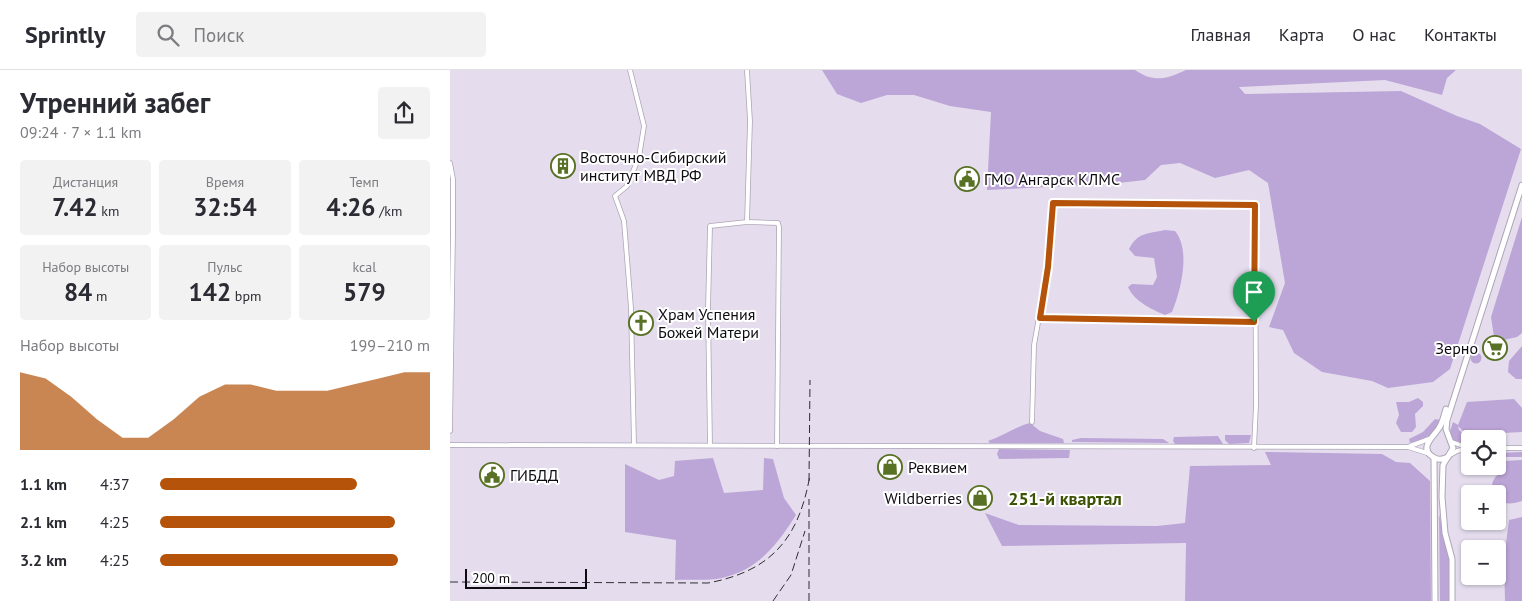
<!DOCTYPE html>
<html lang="ru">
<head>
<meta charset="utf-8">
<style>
	:root { --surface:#fff; --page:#f2f2f3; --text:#2b2b33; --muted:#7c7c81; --line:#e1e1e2; --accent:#b45309 }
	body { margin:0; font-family:"PT Sans",sans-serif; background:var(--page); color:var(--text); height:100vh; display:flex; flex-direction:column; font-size:19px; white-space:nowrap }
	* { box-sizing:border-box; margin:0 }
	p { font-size:16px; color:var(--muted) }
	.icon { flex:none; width:28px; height:28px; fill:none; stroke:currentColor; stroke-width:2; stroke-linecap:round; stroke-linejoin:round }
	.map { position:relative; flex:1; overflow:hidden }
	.side { display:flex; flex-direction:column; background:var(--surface); width:450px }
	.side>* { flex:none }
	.fabs { position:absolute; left:1011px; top:360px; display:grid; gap:10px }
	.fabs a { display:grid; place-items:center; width:45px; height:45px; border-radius:5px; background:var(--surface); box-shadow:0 1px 4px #0004; font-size:25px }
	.scale { position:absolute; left:15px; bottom:12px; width:122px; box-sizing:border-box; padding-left:5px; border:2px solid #0e0b11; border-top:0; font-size:14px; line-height:18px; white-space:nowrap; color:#0e0b11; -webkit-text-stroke:4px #fff; paint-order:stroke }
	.pin { position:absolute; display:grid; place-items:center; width:42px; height:42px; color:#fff; margin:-51px -21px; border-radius:50% 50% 50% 0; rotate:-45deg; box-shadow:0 0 5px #0007 }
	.pin .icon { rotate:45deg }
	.round { display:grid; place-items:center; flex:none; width:52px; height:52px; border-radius:5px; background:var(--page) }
	.overview { display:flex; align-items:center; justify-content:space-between; height:85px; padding:0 20px }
	h1 { font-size:28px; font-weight:800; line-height:38px }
	.figures { display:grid; grid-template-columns:repeat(3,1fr); gap:8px; height:85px; padding:5px 20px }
	.figures div { display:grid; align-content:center; border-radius:5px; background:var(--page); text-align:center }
	.figures b { font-size:25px; font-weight:800 }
	.figures small { font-size:14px; font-weight:400 }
	.figures p { font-size:14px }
	.chart { height:140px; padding:10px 20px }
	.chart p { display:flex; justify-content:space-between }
	.chart svg { width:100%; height:90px; margin-top:5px; fill:var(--accent); opacity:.7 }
	ul { padding:0 20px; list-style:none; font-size:16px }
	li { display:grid; grid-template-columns:80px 60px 1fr; align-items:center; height:38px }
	li i { height:12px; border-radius:6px; background:var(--accent) }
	header { display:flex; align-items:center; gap:30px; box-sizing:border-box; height:70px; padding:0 25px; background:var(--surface); border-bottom:1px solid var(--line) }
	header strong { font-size:24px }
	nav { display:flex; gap:28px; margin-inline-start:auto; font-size:18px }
	.search { width:350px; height:45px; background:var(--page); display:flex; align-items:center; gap:12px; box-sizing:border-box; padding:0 18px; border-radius:5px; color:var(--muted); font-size:19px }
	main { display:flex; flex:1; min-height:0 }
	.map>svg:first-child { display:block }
	.green { fill:#bca5d7 }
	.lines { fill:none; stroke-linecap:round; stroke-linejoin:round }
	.street-casing { stroke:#aca5b5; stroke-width:5.5 }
	.secondary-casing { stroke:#aca5b5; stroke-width:7 }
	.street { stroke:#fff; stroke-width:4 }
	.secondary { stroke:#fff; stroke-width:5 }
	.rail { stroke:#2f2c33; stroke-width:1; stroke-dasharray:8 4; stroke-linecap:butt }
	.route-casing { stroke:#fff; stroke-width:10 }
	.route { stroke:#b45309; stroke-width:6 }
	.labels { text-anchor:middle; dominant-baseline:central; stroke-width:4; stroke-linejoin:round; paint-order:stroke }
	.poi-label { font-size:16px; fill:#0e0b11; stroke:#fff; text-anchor:start }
	.neighbourhood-label { font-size:18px; font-weight:bold; fill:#3c5204; stroke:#fff }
</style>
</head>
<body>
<header>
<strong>Sprintly</strong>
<div class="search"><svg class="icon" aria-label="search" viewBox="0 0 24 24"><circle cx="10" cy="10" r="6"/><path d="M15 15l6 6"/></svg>Поиск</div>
<nav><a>Главная</a><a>Карта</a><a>О нас</a><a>Контакты</a></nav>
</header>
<main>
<section class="side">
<div class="overview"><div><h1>Утренний забег</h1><p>09:24 · 7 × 1.1 km</p></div><a class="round"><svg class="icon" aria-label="share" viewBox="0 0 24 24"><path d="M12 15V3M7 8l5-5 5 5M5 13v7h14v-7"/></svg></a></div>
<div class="figures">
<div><p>Дистанция</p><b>7.42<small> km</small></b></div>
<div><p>Время</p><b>32:54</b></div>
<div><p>Темп</p><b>4:26<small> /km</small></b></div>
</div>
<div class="figures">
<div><p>Набор высоты</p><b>84<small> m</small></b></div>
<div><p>Пульс</p><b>142<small> bpm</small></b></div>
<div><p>kcal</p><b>579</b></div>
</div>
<div class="chart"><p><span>Набор высоты</span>199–210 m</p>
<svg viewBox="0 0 160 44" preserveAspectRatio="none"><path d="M0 44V6L10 9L20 18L30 29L40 38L50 38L60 29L70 18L80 12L90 12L100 15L110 15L120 15L130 12L140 9L150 6L160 6V44z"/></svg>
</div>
<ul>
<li><b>1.1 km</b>4:37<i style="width:73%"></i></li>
<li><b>2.1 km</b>4:25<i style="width:87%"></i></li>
<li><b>3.2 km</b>4:25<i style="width:88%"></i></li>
</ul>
</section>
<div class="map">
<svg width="1072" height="531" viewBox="0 0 1072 531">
	<rect width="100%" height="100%" fill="#e5ddee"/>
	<g class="green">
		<path d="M372 0H685C704 13 717 9 736 0H1006L997 8 992 25 935 10 789 17 795 24 951 21 1007 46 1030 54 1071 79 1000 299 983 312 938 318 922 311 872 302 844 283 833 260 819 257 835 213 818 113 799 100 765 108 730 93 711 95 695 110 660 114 537 120 541 42 500 36 464 25H437L411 33 387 24Z"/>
		<polygon points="1072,147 1072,263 1067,267 1049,271 1044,267 1041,247"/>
		<path d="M715 160 725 161C741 180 731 220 722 242L715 245C701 239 684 231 678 217L682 214 703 215 707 207 704 188 685 186 679 179C688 162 697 164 715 160Z"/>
		<polygon points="1072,276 1072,309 1066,309 1058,302 1059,291"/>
		<circle cx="1026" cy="288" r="5.5"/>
		<polygon points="968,328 973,332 973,336 965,344 966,357 962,362 951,362 946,353 949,345 946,332 959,332"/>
		<polygon points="1064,329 1072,338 1072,362 1034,364 1013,361 1008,356 1009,360 1016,365 1029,367 1029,369 1020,369 1020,374 1005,371 1001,367 1000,361 1003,352 1008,355 1017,332"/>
		<path d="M985 349 990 350C985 364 974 371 960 373L959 369 973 362Z"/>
		<path d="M580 353 590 361 613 369 614 373H540L538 371C553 366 565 357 580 353Z"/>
		<polygon points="775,365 801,365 799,373 779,374 775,370"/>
		<polygon points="768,366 773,374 725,374 723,371 724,367"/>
		<polygon points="631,368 713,369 719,373 622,372 622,370"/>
		<polygon points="549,379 620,380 619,388 549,389 547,384"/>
		<polygon points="815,382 932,384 946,392 960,393 980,411 981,531 735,531 736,473 552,476 535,443 569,455 707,456 735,453 740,396 821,395"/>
		<polygon points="1072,382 1072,387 1048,387 1048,383"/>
		<path d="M263 388 274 423 313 420 314 388 323 389 334 428 346 445C327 475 308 500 272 508 257 511 240 509 225 510L226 470 175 462V394L209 410 224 406 225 391Z"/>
		<path d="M1072 390V431C1063 434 1056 435 1048 430V424L1043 421C1040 411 1045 407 1053 400L1054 391Z"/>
		<polygon points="989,444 1000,488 1001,531 990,531"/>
		<polygon points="1072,447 1072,531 1055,531 1054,489 1059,450"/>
	</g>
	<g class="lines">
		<defs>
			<g id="street">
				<polyline points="180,0 194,56 189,87 177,116 165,126 174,151 181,238 184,375"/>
				<polyline points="297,0 300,51 297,152"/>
				<polyline points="0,93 3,109 3,162 0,361"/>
				<polyline points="589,248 804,252"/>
				<polyline points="582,352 584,275 598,197 603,133 805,135 806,335 804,378"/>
				<polyline points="1002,372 1018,378"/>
				<polyline points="0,375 958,377 977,383"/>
				<polyline points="260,375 258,239 260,156 297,152 328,153 329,157 327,376"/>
				<polyline points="960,376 979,369"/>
				<polyline points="1048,378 1072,378"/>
				<polyline points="1000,385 1007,381 1020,378"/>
			</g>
			<g id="secondary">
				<path d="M996 339C994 345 993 352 989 358 984 366 968 378 983 387 988 391 993 389 998 387"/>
				<polyline points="984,388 985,531"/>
				<polyline points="1002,531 1002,489 995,463 992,427 993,395 1003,378 996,359 997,350 1072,115"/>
			</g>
		</defs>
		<use href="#street" class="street-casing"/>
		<use href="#secondary" class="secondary-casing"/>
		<use href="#street" class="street"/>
		<use href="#secondary" class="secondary"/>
		<g class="rail">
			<polyline points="359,411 360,310"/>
			<path d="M0 512 258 513C322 501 349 468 360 405"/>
			<polyline points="323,531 341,505 355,461"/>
			<polyline points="359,531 359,429"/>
		</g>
	</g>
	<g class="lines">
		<defs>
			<polygon id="route" points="603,133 805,135 804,252 590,248 598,197"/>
		</defs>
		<use href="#route" class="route-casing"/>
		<use href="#route" class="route"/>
	</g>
	<defs>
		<symbol id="building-ring" viewBox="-11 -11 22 22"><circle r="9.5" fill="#fff" stroke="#587124" stroke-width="1.5"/><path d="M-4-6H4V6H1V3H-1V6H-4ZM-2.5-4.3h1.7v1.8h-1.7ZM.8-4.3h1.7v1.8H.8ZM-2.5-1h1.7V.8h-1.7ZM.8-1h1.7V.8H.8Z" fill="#587124"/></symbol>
		<symbol id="civic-ring" viewBox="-11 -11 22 22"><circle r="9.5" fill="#fff" stroke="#587124" stroke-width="1.5"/><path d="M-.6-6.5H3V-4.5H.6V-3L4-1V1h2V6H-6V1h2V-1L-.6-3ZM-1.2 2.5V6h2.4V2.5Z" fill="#587124"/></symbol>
		<symbol id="church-ring" viewBox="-11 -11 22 22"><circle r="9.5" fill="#fff" stroke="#587124" stroke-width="1.5"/><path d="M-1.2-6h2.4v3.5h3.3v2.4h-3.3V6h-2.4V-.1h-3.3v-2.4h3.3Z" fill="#587124"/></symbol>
		<symbol id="supermarket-ring" viewBox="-11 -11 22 22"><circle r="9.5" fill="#fff" stroke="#587124" stroke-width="1.5"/><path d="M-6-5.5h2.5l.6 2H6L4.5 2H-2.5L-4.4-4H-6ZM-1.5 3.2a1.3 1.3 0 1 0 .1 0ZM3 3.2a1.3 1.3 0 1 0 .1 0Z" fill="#587124"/></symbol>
		<symbol id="shop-ring" viewBox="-11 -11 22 22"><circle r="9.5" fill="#fff" stroke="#587124" stroke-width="1.5"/><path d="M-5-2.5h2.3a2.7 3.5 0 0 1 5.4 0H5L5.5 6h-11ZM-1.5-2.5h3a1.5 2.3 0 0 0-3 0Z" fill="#587124"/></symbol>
	</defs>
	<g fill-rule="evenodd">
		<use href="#building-ring" x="99" y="82" width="28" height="28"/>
		<use href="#civic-ring" x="503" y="95" width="28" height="28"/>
		<use href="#church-ring" x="177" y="239" width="28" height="28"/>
		<use href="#supermarket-ring" x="1031" y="264" width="28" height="28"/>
		<use href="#shop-ring" x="426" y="383" width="28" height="28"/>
		<use href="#civic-ring" x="28" y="391" width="28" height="28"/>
		<use href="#shop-ring" x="516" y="414" width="28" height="28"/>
	</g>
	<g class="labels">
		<g class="poi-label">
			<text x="130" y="87">Восточно-Сибирский<tspan x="130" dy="18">институт МВД РФ</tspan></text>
			<text x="534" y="109">ГМО Ангарск КЛМС</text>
			<text x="208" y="244">Храм Успения<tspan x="208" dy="18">Божей Матери</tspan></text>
			<text x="1028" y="278" text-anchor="end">Зерно</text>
			<text x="458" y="397">Реквием</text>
			<text x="60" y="405">ГИБДД</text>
			<text x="512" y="428" text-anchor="end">Wildberries</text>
		</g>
		<g class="neighbourhood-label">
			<text x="615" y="428">251-й квартал</text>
		</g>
	</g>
</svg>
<div class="fabs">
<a><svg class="icon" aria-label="locate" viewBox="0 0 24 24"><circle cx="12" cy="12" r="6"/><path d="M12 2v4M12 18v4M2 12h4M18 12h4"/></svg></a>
<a>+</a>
<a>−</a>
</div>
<div class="scale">200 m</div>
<div class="pin" style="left:804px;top:252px;background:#1e9e55"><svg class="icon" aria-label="arrive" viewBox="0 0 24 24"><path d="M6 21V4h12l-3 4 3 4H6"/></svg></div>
</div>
</main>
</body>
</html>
